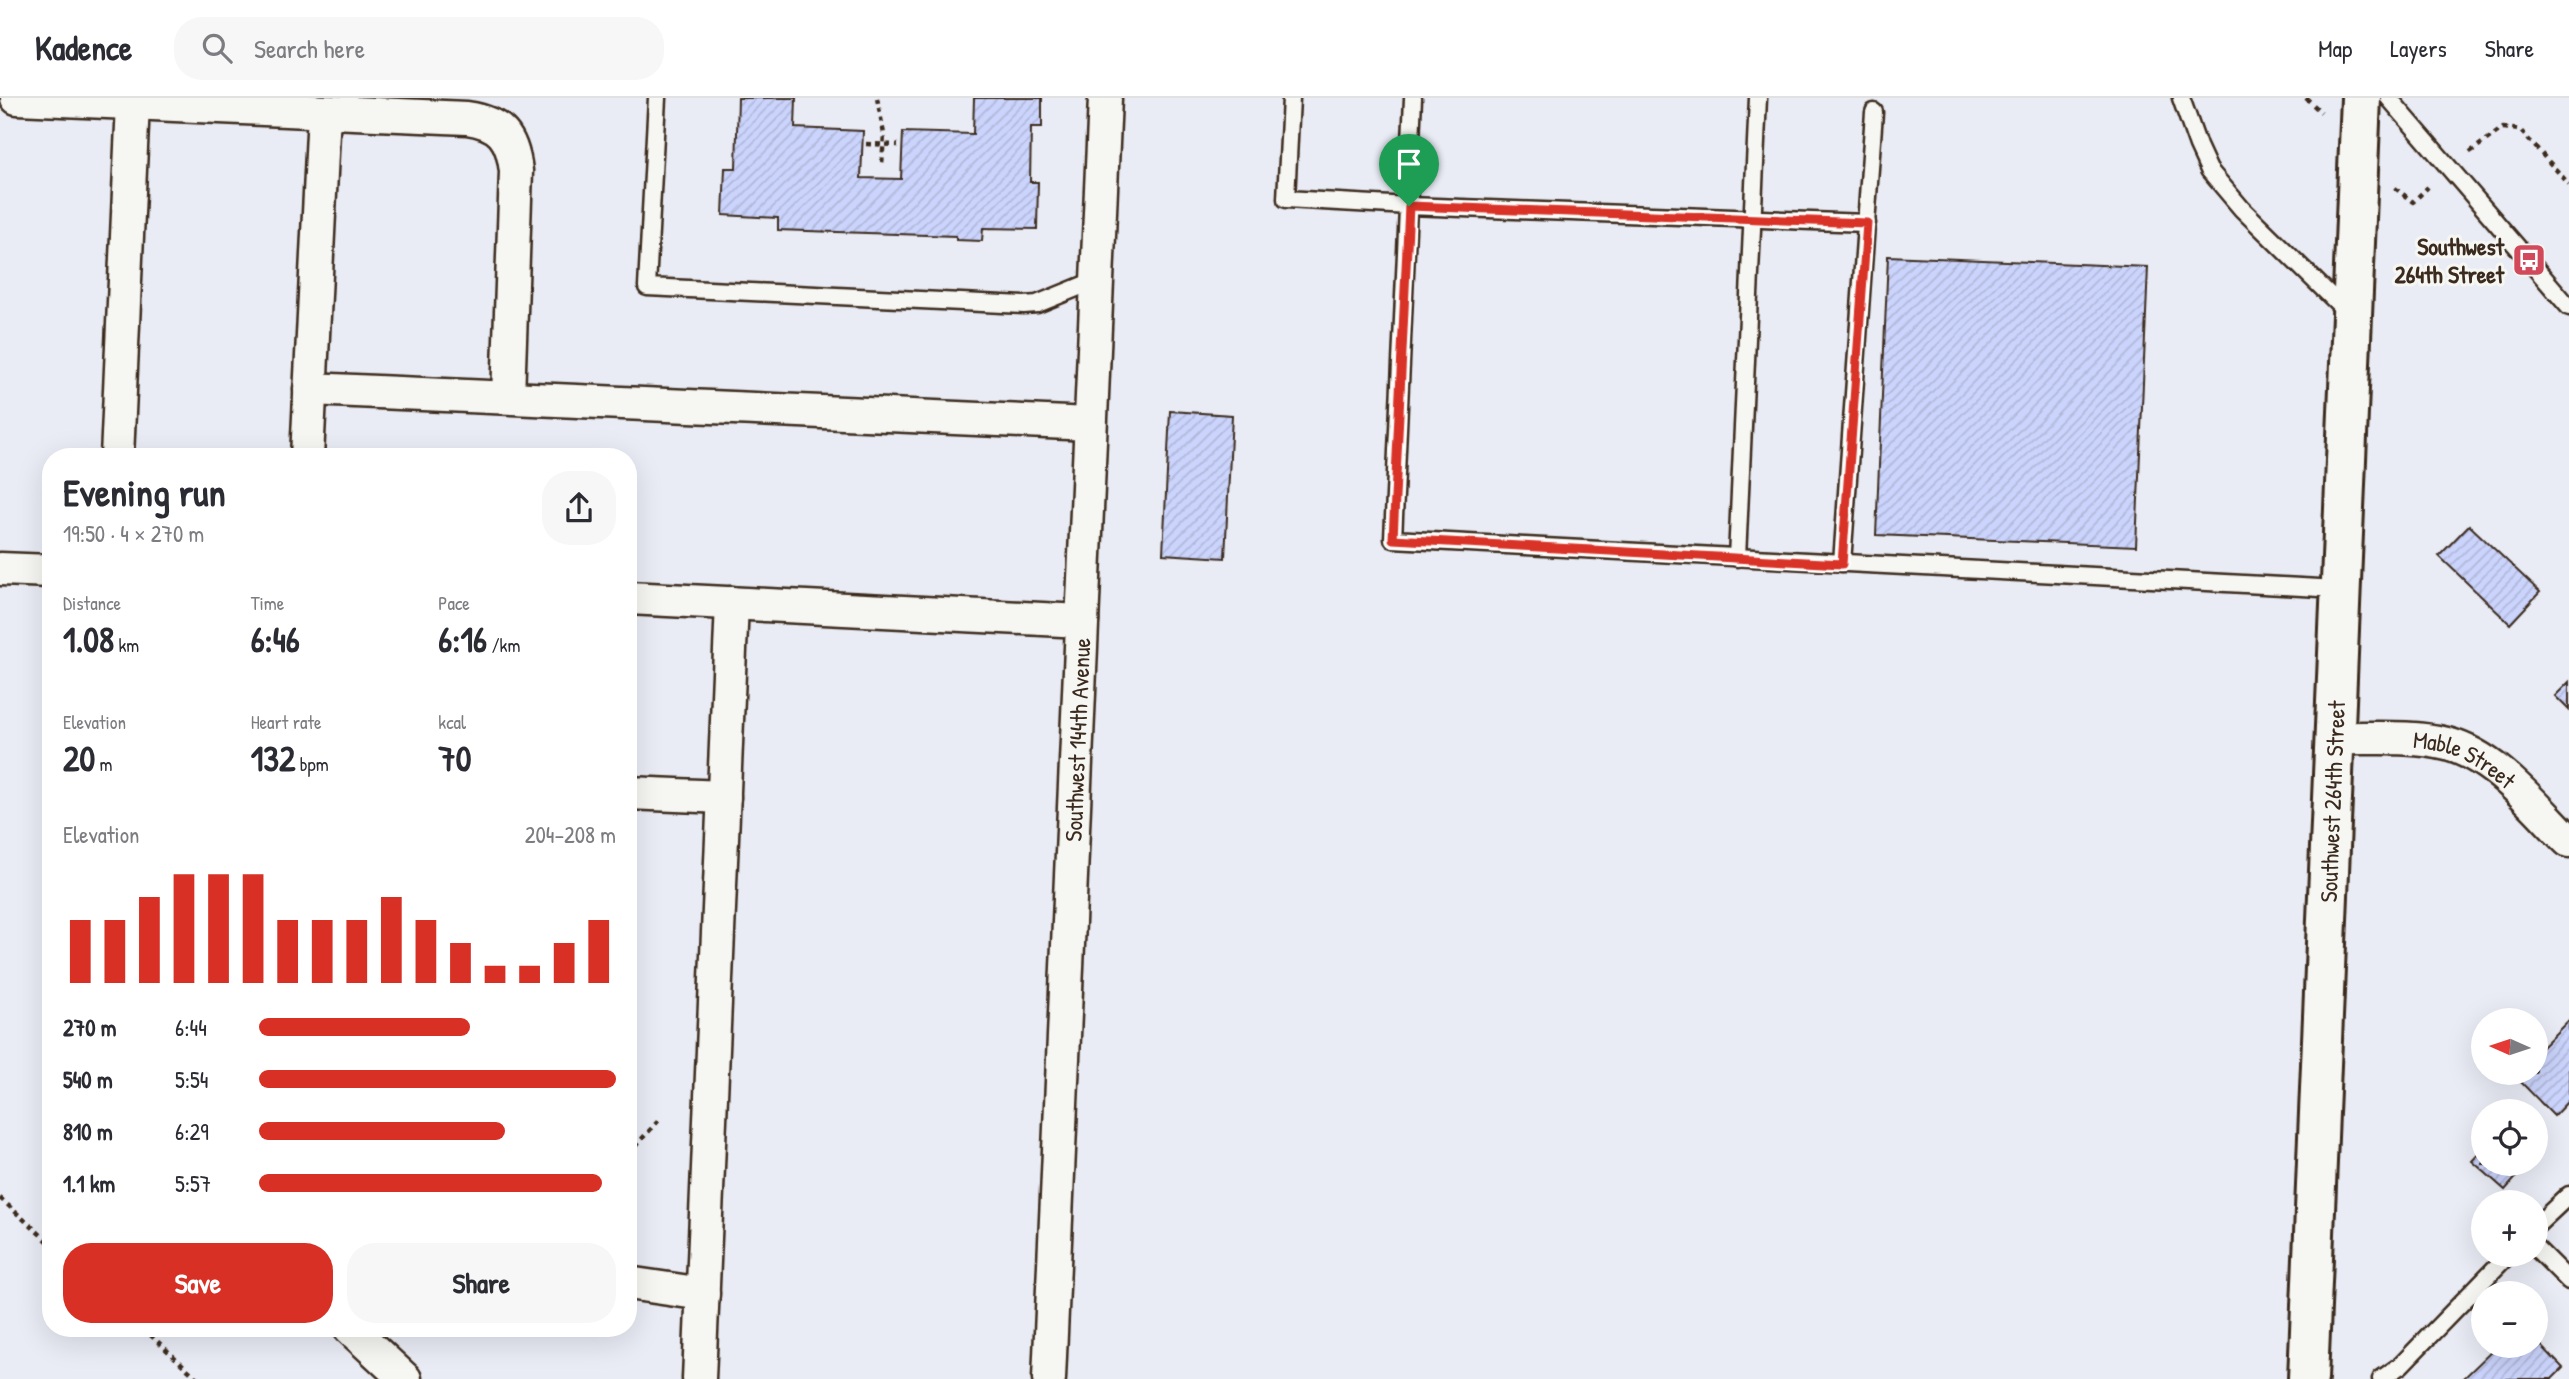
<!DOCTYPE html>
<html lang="en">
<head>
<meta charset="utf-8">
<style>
	:root { --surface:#fff; --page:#f7f7f7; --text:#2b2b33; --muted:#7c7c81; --line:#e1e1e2; --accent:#d93025 }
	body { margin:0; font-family:"Patrick Hand",sans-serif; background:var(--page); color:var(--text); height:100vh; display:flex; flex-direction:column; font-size:26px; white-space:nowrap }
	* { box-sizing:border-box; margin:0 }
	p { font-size:23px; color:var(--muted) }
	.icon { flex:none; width:38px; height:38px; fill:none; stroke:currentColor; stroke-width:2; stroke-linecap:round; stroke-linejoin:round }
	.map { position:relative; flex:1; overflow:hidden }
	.panel { position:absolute; left:42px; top:350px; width:595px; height:889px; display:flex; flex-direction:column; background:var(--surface); border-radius:28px; box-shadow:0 7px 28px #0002 }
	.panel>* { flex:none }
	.needle { width:46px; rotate:273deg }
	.controls { position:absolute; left:2471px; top:910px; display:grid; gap:14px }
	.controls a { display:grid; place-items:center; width:77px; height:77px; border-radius:50%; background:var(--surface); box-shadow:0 7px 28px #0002; font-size:35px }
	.pin { position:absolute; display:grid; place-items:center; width:60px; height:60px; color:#fff; margin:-72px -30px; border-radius:50% 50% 50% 0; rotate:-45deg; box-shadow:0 0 7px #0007 }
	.pin .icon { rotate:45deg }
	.round { display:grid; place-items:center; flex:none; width:74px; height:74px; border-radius:28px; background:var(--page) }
	.head { display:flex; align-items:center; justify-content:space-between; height:119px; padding:0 21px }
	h1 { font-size:38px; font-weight:700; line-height:52px }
	.metrics { display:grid; grid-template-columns:repeat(3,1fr); gap:10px; height:119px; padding:7px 21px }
	.metrics div { display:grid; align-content:center }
	.metrics b { font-size:35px; font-weight:700 }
	.metrics small { font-size:19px; font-weight:400 }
	.metrics p { font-size:19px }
	.chart { height:196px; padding:14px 21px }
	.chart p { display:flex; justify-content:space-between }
	.chart svg { width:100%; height:126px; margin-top:7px; stroke:var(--accent); stroke-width:6 }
	.primary-button { display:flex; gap:14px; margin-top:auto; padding:14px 21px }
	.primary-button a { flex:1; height:80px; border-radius:28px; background:var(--accent); color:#fff; font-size:28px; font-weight:700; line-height:80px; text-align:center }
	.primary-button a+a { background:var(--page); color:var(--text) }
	ul { padding:0 21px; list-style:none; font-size:23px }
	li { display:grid; grid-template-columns:112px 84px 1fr; align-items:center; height:52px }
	li i { height:18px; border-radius:9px; background:var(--accent) }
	header { display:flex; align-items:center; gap:42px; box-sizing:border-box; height:98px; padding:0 35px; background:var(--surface); border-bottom:2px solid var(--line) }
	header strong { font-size:33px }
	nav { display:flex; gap:38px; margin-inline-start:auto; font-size:24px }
	.search { width:490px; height:63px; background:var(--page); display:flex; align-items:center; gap:18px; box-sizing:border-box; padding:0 24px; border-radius:28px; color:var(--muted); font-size:26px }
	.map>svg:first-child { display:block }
	.building { fill:url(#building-hatch); stroke:#3b2a1e; stroke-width:2 }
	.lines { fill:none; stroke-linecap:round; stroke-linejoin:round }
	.lane-casing { stroke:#3b2a1e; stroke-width:21 }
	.street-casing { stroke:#3b2a1e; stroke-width:37 }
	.secondary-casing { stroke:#3b2a1e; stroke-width:44 }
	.path { stroke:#3b2a1e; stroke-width:4.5; stroke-dasharray:5 5; stroke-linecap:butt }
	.lane { stroke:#f6f6f2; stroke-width:16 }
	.street { stroke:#f6f6f2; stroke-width:32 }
	.secondary { stroke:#f6f6f2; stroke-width:38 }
	.route-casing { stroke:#fff; stroke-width:14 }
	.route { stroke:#d93025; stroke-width:9 }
	.labels { text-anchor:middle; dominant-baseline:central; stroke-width:6; stroke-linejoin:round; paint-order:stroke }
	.poi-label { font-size:24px; font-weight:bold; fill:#3b2a1e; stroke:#f6f6f2; text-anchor:end }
	.street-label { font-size:24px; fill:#3b2a1e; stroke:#f6f6f2 }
</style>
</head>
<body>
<header>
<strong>Kadence</strong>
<div class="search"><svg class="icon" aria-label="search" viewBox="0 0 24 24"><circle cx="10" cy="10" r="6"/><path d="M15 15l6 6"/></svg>Search here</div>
<nav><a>Map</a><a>Layers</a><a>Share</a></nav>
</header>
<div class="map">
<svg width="2569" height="1281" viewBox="0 0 2569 1281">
	<defs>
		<pattern id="building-hatch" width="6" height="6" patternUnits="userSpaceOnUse" patternTransform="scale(1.75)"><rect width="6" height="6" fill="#cbd4fc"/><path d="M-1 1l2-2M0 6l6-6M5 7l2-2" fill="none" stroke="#afb6d8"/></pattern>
	</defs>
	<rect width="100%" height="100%" fill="#e9ecf5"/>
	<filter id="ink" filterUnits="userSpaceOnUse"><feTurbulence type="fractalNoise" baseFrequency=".0143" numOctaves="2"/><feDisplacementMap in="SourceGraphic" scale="14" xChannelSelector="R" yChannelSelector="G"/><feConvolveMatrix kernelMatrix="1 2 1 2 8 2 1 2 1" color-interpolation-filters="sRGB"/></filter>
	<g filter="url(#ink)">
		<g class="building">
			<polygon points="738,0 796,0 795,30 863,33 861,80 901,81 903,34 973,36 974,0 1042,0 1042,29 1031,29 1030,84 1038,84 1037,131 983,130 982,143 956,142 956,138 778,132 778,120 723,117 725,70 736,70"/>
			<polygon points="1888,158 2148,169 2136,448 1876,437"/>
			<polygon points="1170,313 1232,317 1225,460 1163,456"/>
			<polygon points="2469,427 2540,494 2510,526 2439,458"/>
			<polygon points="2569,584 2569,612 2555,598"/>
			<polygon points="2569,922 2569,1002 2554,1018 2514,977 2516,975 2536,975 2536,955"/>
			<polygon points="2483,1051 2483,1066 2528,1066 2505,1092 2472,1063"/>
			<polygon points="2536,1242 2563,1270 2552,1281 2463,1281 2497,1248 2536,1248"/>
		</g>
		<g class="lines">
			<defs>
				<g id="lane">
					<polyline points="657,0 647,189 1024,207 1037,206 1096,182"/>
					<polyline points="1291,0 1286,101 1409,108 1867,125"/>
					<polyline points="1413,0 1393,441 2339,491"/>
					<polyline points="2181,0 2198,48 2209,72 2242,111 2348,215"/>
					<polyline points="2389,0 2569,209"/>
					<polyline points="1737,460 1758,0"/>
					<polyline points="1842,465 1874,14"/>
					<polyline points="2536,1128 2569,1097"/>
					<polyline points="2536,1150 2569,1183"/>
					<polyline points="2381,1281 2401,1267 2508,1157"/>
				</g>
				<g id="street">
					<path d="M17 0 467 20C501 25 512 39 516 73L508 299"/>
					<polyline points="310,291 1090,326"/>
					<polyline points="117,359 133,5"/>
					<polyline points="307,359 324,14"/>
					<polyline points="0,471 51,473"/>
					<polyline points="628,500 1082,523"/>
					<path id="s1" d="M2333 640C2370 641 2410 637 2447 646 2496 659 2534 708 2569 743"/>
					<polyline points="628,695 724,699"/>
					<polyline points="628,1185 703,1196"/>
					<polyline points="350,1230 405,1281"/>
					<polyline points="699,1281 732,505"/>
					<path id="s2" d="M1049 1281 1105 0"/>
				</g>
				<g id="secondary">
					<path id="s3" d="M2308 1281 2361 0"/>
				</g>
			</defs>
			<use href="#lane" class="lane-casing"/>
			<use href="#street" class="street-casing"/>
			<use href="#secondary" class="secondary-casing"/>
			<g class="path">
				<polyline points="877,0 884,36 882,67"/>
				<polyline points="2306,0 2321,14"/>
				<polyline points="866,46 898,47"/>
				<polyline points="2470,54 2503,30 2520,32 2569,86"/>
				<polyline points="2395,90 2413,104 2428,89"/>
				<polyline points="628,1056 661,1020"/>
				<polyline points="0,1100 51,1146"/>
				<polyline points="143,1230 198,1281"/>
			</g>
			<use href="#lane" class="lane"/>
			<use href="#street" class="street"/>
			<use href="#secondary" class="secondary"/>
		</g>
	</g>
	<g class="lines" filter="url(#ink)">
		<defs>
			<polygon id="route" points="1409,108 1867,125 1842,466 1393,441"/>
		</defs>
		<use href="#route" class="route-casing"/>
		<use href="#route" class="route"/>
	</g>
	<defs>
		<symbol id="bus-square" viewBox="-11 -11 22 22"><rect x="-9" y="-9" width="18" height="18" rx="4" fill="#d1495b" stroke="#f6f6f2"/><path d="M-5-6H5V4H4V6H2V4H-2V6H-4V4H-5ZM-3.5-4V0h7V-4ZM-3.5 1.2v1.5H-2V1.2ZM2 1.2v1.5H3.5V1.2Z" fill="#fff"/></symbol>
	</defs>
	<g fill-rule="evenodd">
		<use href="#bus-square" x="2510" y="143" width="38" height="38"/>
	</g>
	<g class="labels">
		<g class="poi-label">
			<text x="2504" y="148">Southwest<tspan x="2504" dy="28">264th Street</tspan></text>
		</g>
		<g class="street-label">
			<text stroke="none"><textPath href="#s2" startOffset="640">Southwest 144th Avenue</textPath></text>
			<text stroke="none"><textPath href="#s1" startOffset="136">Mable Street</textPath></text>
			<text stroke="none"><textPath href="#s3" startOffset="578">Southwest 264th Street</textPath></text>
		</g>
	</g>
</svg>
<div class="controls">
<a><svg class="needle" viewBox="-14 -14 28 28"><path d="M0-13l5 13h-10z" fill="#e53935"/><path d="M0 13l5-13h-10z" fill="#7c7c81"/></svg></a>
<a><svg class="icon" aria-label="locate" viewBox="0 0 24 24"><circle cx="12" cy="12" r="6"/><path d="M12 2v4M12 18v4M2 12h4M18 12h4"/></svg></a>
<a>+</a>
<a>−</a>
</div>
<div class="pin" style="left:1409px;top:108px;background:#1e9e55"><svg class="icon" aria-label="arrive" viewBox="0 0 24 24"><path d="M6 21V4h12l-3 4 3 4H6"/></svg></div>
<section class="panel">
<div class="head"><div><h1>Evening run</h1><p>19:50 · 4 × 270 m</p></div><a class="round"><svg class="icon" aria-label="share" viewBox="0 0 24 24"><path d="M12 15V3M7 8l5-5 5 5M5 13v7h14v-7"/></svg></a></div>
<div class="metrics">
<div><p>Distance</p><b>1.08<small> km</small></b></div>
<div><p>Time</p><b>6:46</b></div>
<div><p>Pace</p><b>6:16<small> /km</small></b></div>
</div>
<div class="metrics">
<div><p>Elevation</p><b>20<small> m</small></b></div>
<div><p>Heart rate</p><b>132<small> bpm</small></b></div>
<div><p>kcal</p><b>70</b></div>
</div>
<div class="chart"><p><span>Elevation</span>204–208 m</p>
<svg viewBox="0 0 160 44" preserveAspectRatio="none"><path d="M5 44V22M15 44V22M25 44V14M35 44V6M45 44V6M55 44V6M65 44V22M75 44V22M85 44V22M95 44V14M105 44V22M115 44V30M125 44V38M135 44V38M145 44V30M155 44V22"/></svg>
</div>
<ul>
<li><b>270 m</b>6:44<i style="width:59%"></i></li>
<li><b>540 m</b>5:54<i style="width:100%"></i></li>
<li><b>810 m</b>6:29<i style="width:69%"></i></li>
<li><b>1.1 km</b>5:57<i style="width:96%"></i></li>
</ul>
<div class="primary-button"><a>Save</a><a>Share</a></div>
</section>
</div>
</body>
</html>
